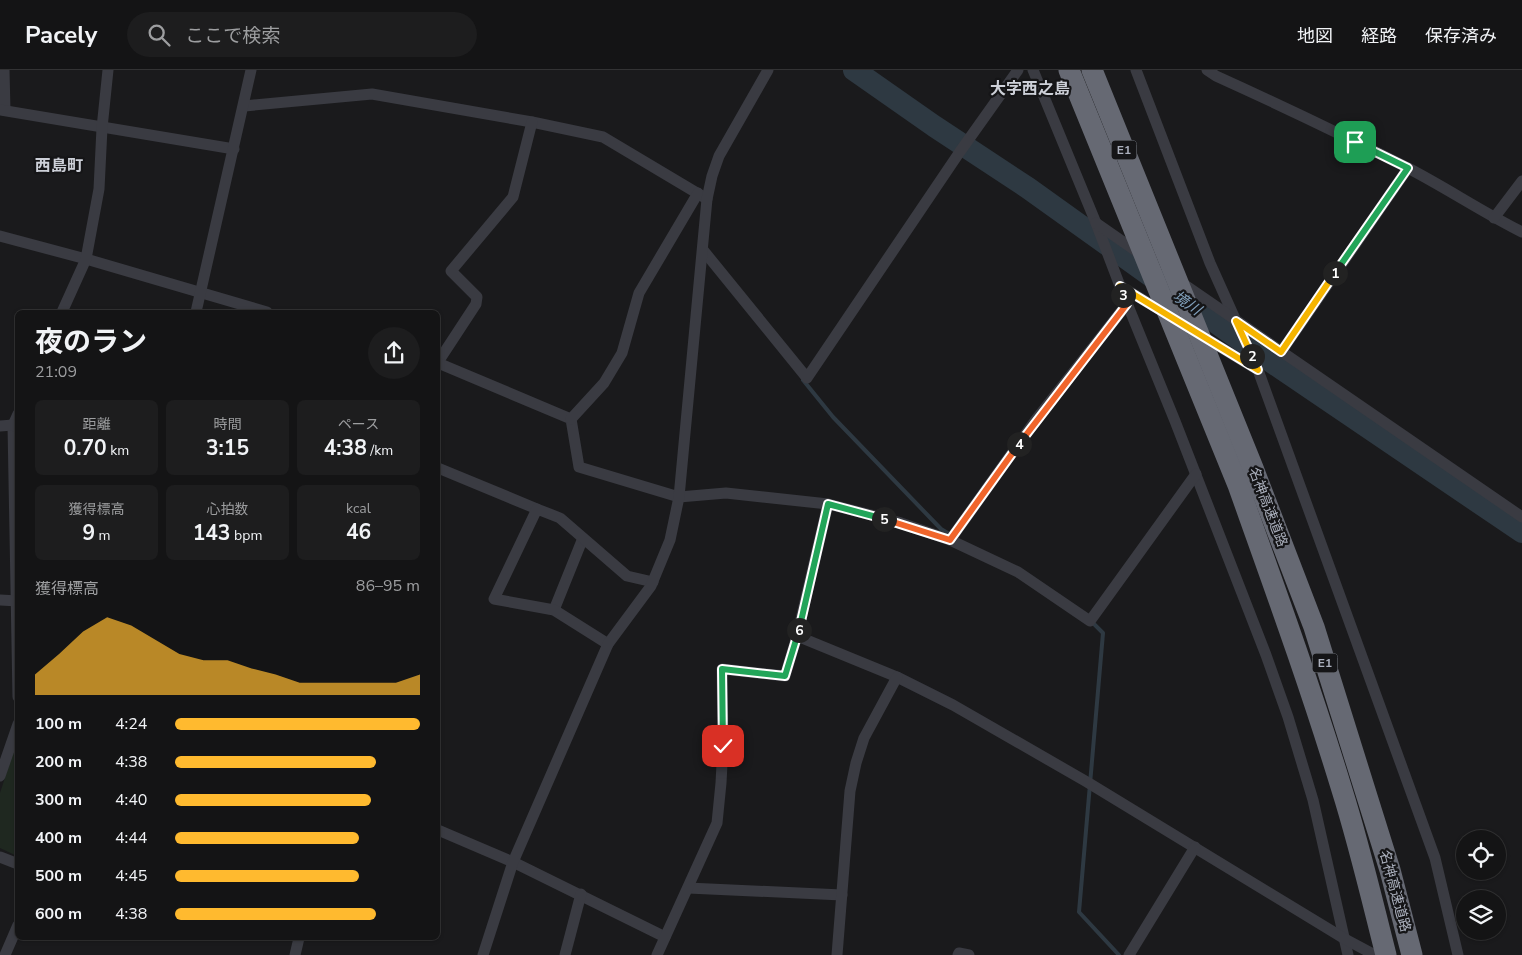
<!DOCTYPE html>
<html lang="ja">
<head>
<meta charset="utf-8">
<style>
	:root { --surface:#141415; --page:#1d1d1e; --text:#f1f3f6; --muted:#9d9ea0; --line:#333334; --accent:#ffba2f }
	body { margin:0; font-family:"Nunito Sans","Noto Sans JP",sans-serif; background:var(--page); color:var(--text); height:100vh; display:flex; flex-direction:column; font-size:19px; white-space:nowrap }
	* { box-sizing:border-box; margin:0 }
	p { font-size:16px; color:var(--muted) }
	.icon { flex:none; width:28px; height:28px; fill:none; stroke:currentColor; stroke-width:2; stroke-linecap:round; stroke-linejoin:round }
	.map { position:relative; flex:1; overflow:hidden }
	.sheet { position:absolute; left:15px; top:240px; width:425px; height:630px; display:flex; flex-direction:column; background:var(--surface); border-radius:8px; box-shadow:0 1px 4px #0004,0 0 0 1px var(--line) }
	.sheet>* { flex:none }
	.buttons { position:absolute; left:1456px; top:760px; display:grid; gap:10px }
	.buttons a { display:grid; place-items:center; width:50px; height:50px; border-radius:50%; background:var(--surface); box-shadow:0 1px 4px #0004,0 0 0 1px var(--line); font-size:25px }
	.pin { position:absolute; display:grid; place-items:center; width:42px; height:42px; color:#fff; margin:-21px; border-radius:10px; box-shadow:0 2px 8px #0006 }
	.km { position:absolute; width:25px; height:25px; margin:-12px; border-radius:50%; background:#222; color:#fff; font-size:14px; line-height:25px; text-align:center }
	.round { display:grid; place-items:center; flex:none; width:52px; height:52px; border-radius:26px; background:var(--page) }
	.headline { display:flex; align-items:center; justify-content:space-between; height:85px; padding:0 20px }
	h1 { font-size:28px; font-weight:700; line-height:38px }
	.metrics { display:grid; grid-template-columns:repeat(3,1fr); gap:8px; height:85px; padding:5px 20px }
	.metrics div { display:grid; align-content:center; border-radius:8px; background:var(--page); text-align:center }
	.metrics b { font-size:21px; font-weight:700 }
	.metrics small { font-size:14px; font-weight:400 }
	.metrics p { font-size:14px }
	.chart { height:140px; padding:10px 20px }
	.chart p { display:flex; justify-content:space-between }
	.chart svg { width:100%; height:90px; margin-top:5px; fill:var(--accent); opacity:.7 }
	ul { padding:0 20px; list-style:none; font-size:16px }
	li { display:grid; grid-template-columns:80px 60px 1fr; align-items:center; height:38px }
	li i { height:12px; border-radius:6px; background:var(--accent) }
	header { display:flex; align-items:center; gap:30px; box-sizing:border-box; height:70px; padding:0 25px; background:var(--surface); border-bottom:1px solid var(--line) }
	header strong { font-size:24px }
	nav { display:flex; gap:28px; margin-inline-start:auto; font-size:18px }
	.search { width:350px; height:45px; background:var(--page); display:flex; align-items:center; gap:12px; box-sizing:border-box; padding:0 18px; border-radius:28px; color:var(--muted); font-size:19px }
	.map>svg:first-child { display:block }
	.green { fill:#1f2820 }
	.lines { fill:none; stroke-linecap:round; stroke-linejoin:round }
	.stream { stroke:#2e3942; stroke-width:4 }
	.river { stroke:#2e3942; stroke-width:22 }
	.street { stroke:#3a3b42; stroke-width:11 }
	.highway { stroke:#666973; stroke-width:21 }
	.split-1-casing { stroke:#fff; stroke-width:10 }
	.split-2-casing { stroke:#fff; stroke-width:10 }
	.split-3-casing { stroke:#fff; stroke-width:10 }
	.split-4-casing { stroke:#fff; stroke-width:10 }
	.split-5-casing { stroke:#fff; stroke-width:10 }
	.split-6-casing { stroke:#fff; stroke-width:10 }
	.split-7-casing { stroke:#fff; stroke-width:10 }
	.split-1 { stroke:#22a559; stroke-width:6 }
	.split-2 { stroke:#f5b400; stroke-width:6 }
	.split-3 { stroke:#f5b400; stroke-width:6 }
	.split-4 { stroke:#f0652b; stroke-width:6 }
	.split-5 { stroke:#f0652b; stroke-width:6 }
	.split-6 { stroke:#22a559; stroke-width:6 }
	.split-7 { stroke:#22a559; stroke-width:6 }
	.labels { text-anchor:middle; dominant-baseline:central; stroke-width:4.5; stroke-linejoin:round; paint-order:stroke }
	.shield { fill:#151517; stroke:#7e828b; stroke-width:1 }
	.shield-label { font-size:12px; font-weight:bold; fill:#abb0bd }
	.street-label { font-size:14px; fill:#abb0bd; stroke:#151517 }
	.water-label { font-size:15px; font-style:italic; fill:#809fba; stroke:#151517 }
	.quarter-label { font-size:16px; font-weight:bold; fill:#cdd0d8; stroke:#151517 }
</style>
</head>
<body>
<header>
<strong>Pacely</strong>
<div class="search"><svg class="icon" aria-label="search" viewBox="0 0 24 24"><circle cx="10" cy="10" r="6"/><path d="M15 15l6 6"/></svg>ここで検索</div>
<nav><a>地図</a><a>経路</a><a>保存済み</a></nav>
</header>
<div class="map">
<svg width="1522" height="885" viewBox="0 0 1522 885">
	<rect width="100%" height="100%" fill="#1a1a1c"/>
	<polygon class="green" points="17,671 17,786 0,778 0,723"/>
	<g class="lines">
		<g class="stream">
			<polyline points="803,310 833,347 941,459 951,465"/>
			<polyline points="1091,551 1103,563 1079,842 1119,885"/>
		</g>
		<polyline class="river" points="854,0 934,56 1028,118 1264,287 1522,462"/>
		<g class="street">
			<polyline points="4,0 5,40"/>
			<polyline points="1033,0 1096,153 1120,216 1175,351 1266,585 1288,647 1313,730 1348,885"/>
			<polyline points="1136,0 1210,193 1258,300 1435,788 1458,885"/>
			<path d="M1207 0 1216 6C1280 35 1343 65 1406 97 1445 117 1482 142 1522 162"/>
			<polyline points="244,36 372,24 532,52 603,67 707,129"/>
			<polyline points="0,40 234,79"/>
			<polyline points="1494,148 1522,111"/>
			<polyline points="1096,153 1142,185"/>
			<polyline points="0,166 86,189 267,242"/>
			<polyline points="703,180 807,308 959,83 1018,0"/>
			<polyline points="1182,213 1522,447"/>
			<polyline points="1120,216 1167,244"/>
			<polyline points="62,242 86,189 99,119 102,58 108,0"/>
			<polyline points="196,242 251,0"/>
			<polyline points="1202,266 1258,300"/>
			<polyline points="1281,282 1408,98"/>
			<polyline points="438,292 476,234 477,227 451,201 513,127 532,52"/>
			<polyline points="438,293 571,349 579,397 679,427 726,423 828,434 898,452 950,470 1018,502 1090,551 1196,404"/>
			<polyline points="18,344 13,355 18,627"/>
			<polyline points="571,349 604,313 622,283 639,223 698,123"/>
			<polyline points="0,356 13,355 18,358"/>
			<polyline points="438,398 537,439"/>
			<polyline points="950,470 1035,351 1127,234"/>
			<polyline points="0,530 18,531"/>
			<polyline points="554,540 583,468"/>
			<polyline points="797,566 897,607 953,635 1087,712 1345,869 1375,885"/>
			<polyline points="608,574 554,540 494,529 537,439 560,448 627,506 653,512"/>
			<polyline points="0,706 18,654"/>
			<polyline points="438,760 513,792 665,867"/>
			<polyline points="0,787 18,794"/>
			<polyline points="688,818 842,825"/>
			<polyline points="5,885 18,855"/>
			<polyline points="295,885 299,868"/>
			<polyline points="483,885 513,792 608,574 651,516 670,470 679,427 707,129 712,106 719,86 768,0"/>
			<polyline points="565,885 581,824"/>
			<polyline points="657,885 717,753 721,713 723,675 722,599 785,606 797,566 828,434"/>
			<polyline points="837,885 850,721 856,693 864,668 897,607"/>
			<polyline points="958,885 959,883 969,885"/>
			<polyline points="1129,885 1195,777"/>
		</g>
		<g class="highway">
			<path d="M1069 0 1238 415C1274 516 1311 618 1342 720 1359 774 1372 830 1386 885"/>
			<polyline points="1092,0 1253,398 1314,557 1390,800 1412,885"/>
		</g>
	</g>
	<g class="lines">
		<defs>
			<polyline id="split-1" points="1335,203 1408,98 1355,72"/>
			<polyline id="split-2" points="1252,286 1236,251 1281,282 1335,203"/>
			<polyline id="split-3" points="1123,225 1120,216 1258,300 1252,286"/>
			<polyline id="split-4" points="1019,374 1127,234 1123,225"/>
			<polyline id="split-5" points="884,449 950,470 1019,374"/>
			<polyline id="split-6" points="799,560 828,434 884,449"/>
			<polyline id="split-7" points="723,676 722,599 785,606 799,560"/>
		</defs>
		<use href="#split-1" class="split-1-casing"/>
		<use href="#split-2" class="split-2-casing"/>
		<use href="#split-3" class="split-3-casing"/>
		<use href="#split-4" class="split-4-casing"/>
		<use href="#split-5" class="split-5-casing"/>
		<use href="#split-6" class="split-6-casing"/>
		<use href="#split-7" class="split-7-casing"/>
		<use href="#split-1" class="split-1"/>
		<use href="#split-2" class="split-2"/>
		<use href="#split-3" class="split-3"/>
		<use href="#split-4" class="split-4"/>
		<use href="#split-5" class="split-5"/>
		<use href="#split-6" class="split-6"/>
		<use href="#split-7" class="split-7"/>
	</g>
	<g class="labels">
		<g class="shield">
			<rect x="1111.5" y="70.5" width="25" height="19" rx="4"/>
			<rect x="1312.5" y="583.5" width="25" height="19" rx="4"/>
		</g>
		<g class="shield-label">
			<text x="1124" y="80">E1</text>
			<text x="1325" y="593">E1</text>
		</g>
		<g class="street-label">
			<text transform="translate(1268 437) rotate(69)">名神高速道路</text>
			<text transform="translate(1395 821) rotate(75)">名神高速道路</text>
		</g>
		<g class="water-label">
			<text transform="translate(1187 233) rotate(35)">境川</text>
		</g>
		<g class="quarter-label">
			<text x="1030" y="19">大字西之島</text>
			<text x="59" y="96">西島町</text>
		</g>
	</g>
</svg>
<div class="buttons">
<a><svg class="icon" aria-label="locate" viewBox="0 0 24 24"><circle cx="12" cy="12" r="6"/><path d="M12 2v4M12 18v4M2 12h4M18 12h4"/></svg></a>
<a><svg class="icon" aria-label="layers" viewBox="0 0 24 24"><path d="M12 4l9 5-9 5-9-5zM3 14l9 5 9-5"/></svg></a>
</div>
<div class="pin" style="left:1355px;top:72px;background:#1e9e55"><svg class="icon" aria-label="arrive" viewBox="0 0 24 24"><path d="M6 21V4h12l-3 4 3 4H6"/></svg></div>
<div class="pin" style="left:723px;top:676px;background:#d93025"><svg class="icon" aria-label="check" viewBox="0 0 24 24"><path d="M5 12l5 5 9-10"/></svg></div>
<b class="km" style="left:1335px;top:203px">1</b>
<b class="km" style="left:1252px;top:286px">2</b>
<b class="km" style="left:1123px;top:225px">3</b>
<b class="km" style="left:1019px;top:374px">4</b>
<b class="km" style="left:884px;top:449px">5</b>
<b class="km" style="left:799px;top:560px">6</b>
<section class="sheet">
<div class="headline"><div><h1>夜のラン</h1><p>21:09</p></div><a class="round"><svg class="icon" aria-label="share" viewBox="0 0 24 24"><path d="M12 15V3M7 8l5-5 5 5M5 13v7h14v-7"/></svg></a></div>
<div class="metrics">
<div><p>距離</p><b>0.70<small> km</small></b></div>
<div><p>時間</p><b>3:15</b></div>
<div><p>ペース</p><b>4:38<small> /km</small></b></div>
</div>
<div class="metrics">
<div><p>獲得標高</p><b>9<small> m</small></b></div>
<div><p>心拍数</p><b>143<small> bpm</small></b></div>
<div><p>kcal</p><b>46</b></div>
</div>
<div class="chart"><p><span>獲得標高</span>86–95 m</p>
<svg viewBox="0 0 160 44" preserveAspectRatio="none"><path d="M0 44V34L10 24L20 13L30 6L40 10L50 17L60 24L70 27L80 27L90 31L100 34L110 38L120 38L130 38L140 38L150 38L160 34V44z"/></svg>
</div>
<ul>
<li><b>100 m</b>4:24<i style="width:100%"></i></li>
<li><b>200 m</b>4:38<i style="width:82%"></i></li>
<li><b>300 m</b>4:40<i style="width:80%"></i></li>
<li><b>400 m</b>4:44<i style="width:75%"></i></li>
<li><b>500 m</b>4:45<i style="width:75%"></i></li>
<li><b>600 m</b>4:38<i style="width:82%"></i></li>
</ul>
</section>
</div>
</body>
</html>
